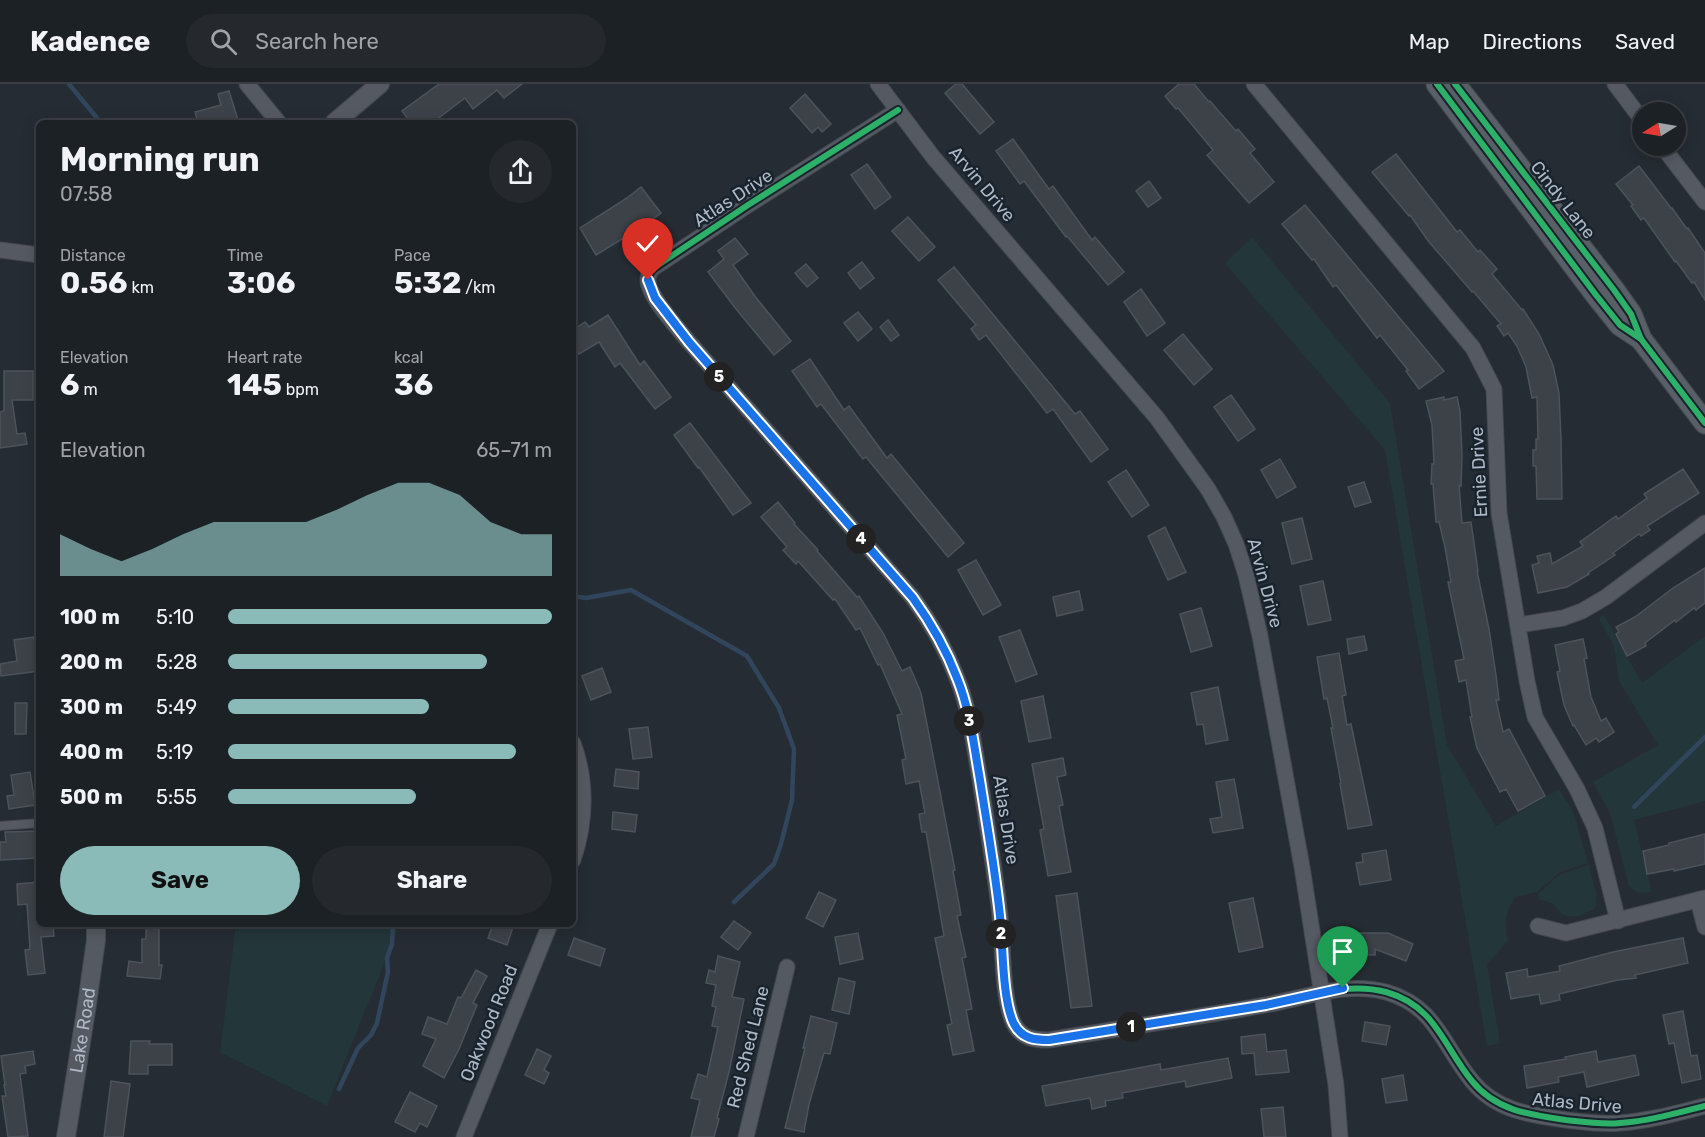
<!DOCTYPE html>
<html lang="en">
<head>
<meta charset="utf-8">
<style>
	:root { --surface:#1c2126; --page:#25292e; --text:#f1f3f6; --muted:#a0a3a7; --line:#3a3e43; --accent:#8bbbb9 }
	body { margin:0; font-family:Rubik,sans-serif; background:var(--page); color:var(--text); height:100vh; display:flex; flex-direction:column; font-size:22px; white-space:nowrap }
	* { box-sizing:border-box; margin:0 }
	p { font-size:20px; color:var(--muted) }
	.icon { flex:none; width:33px; height:33px; fill:none; stroke:currentColor; stroke-width:2; stroke-linecap:round; stroke-linejoin:round }
	.map { position:relative; flex:1; overflow:hidden }
	.panel { position:absolute; left:36px; top:36px; width:540px; height:807px; display:flex; flex-direction:column; background:var(--surface); border-radius:9px; box-shadow:0 3px 15px #0003,0 0 0 2px var(--line) }
	.panel>* { flex:none }
	.needle { width:39px; rotate:259deg }
	.controls { position:absolute; left:1632px; top:18px; display:grid; gap:12px }
	.controls a { display:grid; place-items:center; width:54px; height:54px; border-radius:50%; background:var(--surface); box-shadow:0 3px 15px #0003,0 0 0 2px var(--line); font-size:30px }
	.pin { position:absolute; display:grid; place-items:center; width:51px; height:51px; color:#fff; margin:-62px -26px; border-radius:50% 50% 50% 0; rotate:-45deg; box-shadow:0 0 6px #0007 }
	.pin .icon { rotate:45deg }
	.km { position:absolute; width:30px; height:30px; margin:-15px; border-radius:50%; background:#222; color:#fff; font-size:16px; line-height:30px; text-align:center }
	.round { display:grid; place-items:center; flex:none; width:63px; height:63px; border-radius:32px; background:var(--page) }
	.headline { display:flex; align-items:center; justify-content:space-between; height:102px; padding:0 24px }
	h1 { font-size:33px; font-weight:700; line-height:45px }
	.stats { display:grid; grid-template-columns:repeat(3,1fr); gap:9px; height:102px; padding:6px 24px }
	.stats div { display:grid; align-content:center }
	.stats b { font-size:30px; font-weight:700 }
	.stats small { font-size:16px; font-weight:400 }
	.stats p { font-size:16px }
	.chart { height:168px; padding:12px 24px }
	.chart p { display:flex; justify-content:space-between }
	.chart svg { width:100%; height:108px; margin-top:6px; fill:var(--accent); opacity:.7 }
	.button { display:flex; gap:12px; margin-top:auto; padding:12px 24px }
	.button a { flex:1; height:69px; border-radius:36px; background:var(--accent); color:#111; font-size:24px; font-weight:700; line-height:69px; text-align:center }
	.button a+a { background:var(--page); color:var(--text) }
	ul { padding:0 24px; list-style:none; font-size:20px }
	li { display:grid; grid-template-columns:96px 72px 1fr; align-items:center; height:45px }
	li i { height:15px; border-radius:8px; background:var(--accent) }
	header { display:flex; align-items:center; gap:36px; box-sizing:border-box; height:84px; padding:0 30px; background:var(--surface); border-bottom:2px solid var(--line) }
	header strong { font-size:28px }
	nav { display:flex; gap:33px; margin-inline-start:auto; font-size:21px }
	.search { width:420px; height:54px; background:var(--page); display:flex; align-items:center; gap:15px; box-sizing:border-box; padding:0 21px; border-radius:33px; color:var(--muted); font-size:22px }
	.map>svg:first-child { display:block }
	.green { fill:#233639 }
	.lines { fill:none; stroke-linecap:round; stroke-linejoin:round }
	.stream { stroke:#31465d; stroke-width:4.5 }
	.building { fill:#3d4248; stroke:#4d535b; stroke-width:1.5 }
	.service-casing { stroke:#44484e; stroke-width:10 }
	.minor-casing { stroke:#44484e; stroke-width:17 }
	.tertiary-casing { stroke:#44484e; stroke-width:20 }
	.secondary-casing { stroke:#44484e; stroke-width:23 }
	.service { stroke:#555a62; stroke-width:8 }
	.minor { stroke:#555a62; stroke-width:15 }
	.tertiary { stroke:#555a62; stroke-width:18 }
	.secondary { stroke:#595f66; stroke-width:21 }
	.cycleway-casing { stroke:#19232d; stroke-width:10 }
	.cycleway { stroke:#2db169; stroke-width:6 }
	.route-casing { stroke:#fff; stroke-width:12 }
	.route { stroke:#1a73e8; stroke-width:8 }
	.labels { text-anchor:middle; dominant-baseline:central; stroke-width:5; stroke-linejoin:round; paint-order:stroke }
	.street-label { font-size:18px; fill:#aeb8c6; stroke:#19232d }
</style>
</head>
<body>
<header>
<strong>Kadence</strong>
<div class="search"><svg class="icon" aria-label="search" viewBox="0 0 24 24"><circle cx="10" cy="10" r="6"/><path d="M15 15l6 6"/></svg>Search here</div>
<nav><a>Map</a><a>Directions</a><a>Saved</a></nav>
</header>
<div class="map">
<svg width="1705" height="1053" viewBox="0 0 1705 1053">
	<rect width="100%" height="100%" fill="#262c33"/>
	<g class="green">
		<path d="M1252 153 1390 319 1447 661 1496 742 1559 705 1574 730 1588 779 1560 788 1537 808 1515 813C1505 829 1504 838 1508 857L1487 880 1500 959 1487 962 1385 366 1225 179Z"/>
		<polygon points="1604,531 1642,599 1705,552 1705,717 1634,736 1652,808 1638,809 1629,802 1610,729 1593,698 1658,661 1619,597 1614,562 1599,534"/>
		<path d="M1589 781 1597 812 1596 823C1585 831 1572 837 1560 828 1557 825 1554 820 1549 818 1546 817 1543 817 1540 816L1538 810 1559 791Z"/>
		<polygon points="236,840 400,840 327,1022 220,968"/>
	</g>
	<g class="lines">
		<g class="stream">
			<polyline points="69,0 101,39"/>
			<polyline points="573,512 586,514 631,506 747,572 779,624 794,665 792,716 781,760 774,780 734,818"/>
			<polyline points="1634,723 1705,653"/>
			<polyline points="339,1005 358,964 371,951 377,939 388,888 387,874 392,860 393,840"/>
		</g>
	</g>
	<g class="building">
		<polygon points="439,0 522,0 504,14 497,6 473,25 465,14 432,39 411,39 402,27"/>
		<polygon points="956,0 962,0 994,38 980,50 945,9"/>
		<polygon points="1179,0 1194,0 1209,18 1210,17 1236,47 1238,45 1255,65 1250,69 1274,98 1249,119 1207,71 1213,66 1178,24 1176,25 1165,12"/>
		<polygon points="229,7 238,36 228,39 198,39 195,28 221,21 218,10"/>
		<polygon points="805,10 831,40 822,48 818,43 812,49 790,24"/>
		<polygon points="1013,55 1049,105 1053,102 1092,156 1095,153 1124,188 1108,201 1067,152 1066,153 1024,97 1020,100 996,67"/>
		<polygon points="1396,70 1457,148 1460,146 1478,168 1480,166 1497,185 1492,190 1522,226 1523,225 1539,250 1553,281 1559,309 1561,355 1562,415 1537,415 1536,382 1533,382 1533,366 1536,366 1536,355 1538,355 1537,313 1532,314 1526,283 1517,262 1508,249 1504,252 1497,242 1501,240 1473,207 1472,208 1455,188 1429,158 1410,131 1409,132 1372,88"/>
		<polygon points="867,80 891,113 875,125 851,91"/>
		<polygon points="1639,82 1671,124 1672,124 1687,145 1688,144 1705,169 1705,216 1694,198 1692,199 1676,177 1675,178 1644,134 1641,136 1631,122 1633,121 1616,100"/>
		<polygon points="1149,97 1161,114 1148,123 1136,107"/>
		<polygon points="641,103 661,129 645,141 596,171 580,144 627,114"/>
		<polygon points="1305,121 1444,287 1419,305 1406,287 1408,286 1380,251 1377,254 1336,201 1333,203 1314,175 1312,176 1282,140"/>
		<polygon points="908,133 935,163 919,177 892,147"/>
		<polygon points="735,154 748,170 733,181 754,211 791,257 774,271 736,225 708,188 724,175 718,167"/>
		<polygon points="862,178 874,194 860,205 848,189"/>
		<polygon points="806,180 818,194 807,203 795,189"/>
		<polygon points="954,183 1075,330 1080,327 1108,365 1091,378 1053,325 1047,329 986,251 979,256 971,245 976,241 938,196"/>
		<polygon points="1141,205 1165,239 1147,252 1124,218"/>
		<polygon points="858,228 872,245 858,257 844,239"/>
		<polygon points="608,231 640,281 644,277 671,313 655,325 620,279 615,283 599,258 579,270 573,260 573,246 585,238 589,243"/>
		<polygon points="888,236 899,251 891,257 880,243"/>
		<polygon points="1183,250 1212,285 1194,301 1164,266"/>
		<polygon points="810,275 844,326 849,322 887,374 891,370 964,459 948,473 866,373 863,375 821,320 817,323 792,287"/>
		<polygon points="4,287 33,287 33,316 12,316 17,350 25,349 27,360 0,364 0,328 4,327"/>
		<polygon points="1231,311 1255,345 1238,357 1214,323"/>
		<polygon points="1444,313 1444,316 1457,313 1460,327 1462,371 1461,402 1459,401 1462,439 1471,438 1478,487 1477,487 1489,545 1496,591 1499,616 1496,616 1503,648 1509,645 1545,712 1518,727 1506,705 1500,708 1477,664 1470,633 1472,633 1466,596 1459,598 1455,577 1464,575 1448,498 1451,498 1445,463 1439,438 1436,438 1433,400 1431,400 1432,380 1434,380 1432,341 1426,317"/>
		<polygon points="690,339 751,419 733,431 699,383 698,384 674,351"/>
		<polygon points="1280,375 1296,403 1277,414 1261,386"/>
		<polygon points="1683,385 1699,409 1647,442 1650,446 1641,452 1639,450 1613,469 1615,471 1588,489 1589,490 1567,503 1538,509 1532,481 1539,479 1537,472 1550,469 1552,480 1583,462 1580,458 1616,432 1618,435 1647,414 1644,410"/>
		<polygon points="1126,386 1149,421 1132,433 1108,398"/>
		<polygon points="1364,398 1371,418 1355,423 1348,403"/>
		<polygon points="778,418 795,439 794,440 818,466 817,467 857,513 859,512 883,549 902,587 910,583 921,609 955,786 953,787 961,831 957,832 966,873 962,874 972,925 966,926 974,967 953,971 947,941 952,940 935,854 944,852 926,748 922,748 919,730 925,729 919,697 906,700 902,676 906,675 897,631 902,630 880,580 878,581 860,544 856,546 835,515 833,516 798,477 796,480 783,466 787,463 761,433"/>
		<polygon points="1302,434 1312,475 1292,480 1282,439"/>
		<polygon points="1165,443 1186,488 1168,496 1148,452"/>
		<polygon points="976,476 1001,521 983,531 958,486"/>
		<polygon points="1705,484 1705,519 1696,526 1694,524 1676,538 1675,536 1645,559 1646,562 1627,572 1616,550 1619,548 1616,543 1635,533 1673,504"/>
		<polygon points="1323,497 1331,536 1308,541 1300,502"/>
		<polygon points="1079,507 1083,526 1057,532 1053,513"/>
		<polygon points="1201,524 1212,562 1191,568 1180,530"/>
		<polygon points="1020,546 1037,590 1016,598 999,553"/>
		<polygon points="1364,552 1367,566 1349,570 1347,555"/>
		<polygon points="34,553 39,587 1,592 0,580 17,577 14,556"/>
		<polygon points="1583,555 1587,574 1584,575 1591,613 1601,637 1606,634 1614,648 1599,658 1596,654 1586,661 1574,641 1573,642 1564,621 1557,588 1560,587 1555,561"/>
		<polygon points="1339,569 1346,611 1342,612 1347,641 1351,640 1372,741 1348,745 1340,700 1341,699 1331,644 1333,644 1327,614 1324,615 1317,573"/>
		<polygon points="602,584 611,608 591,616 582,592"/>
		<polygon points="1218,603 1228,656 1206,660 1203,640 1197,641 1191,609"/>
		<polygon points="1043,612 1051,654 1029,658 1021,617"/>
		<polygon points="15,619 27,619 26,650 15,650"/>
		<polygon points="648,643 652,673 633,675 629,645"/>
		<polygon points="1063,674 1066,691 1057,693 1063,721 1059,722 1071,788 1048,792 1040,746 1044,745 1032,680"/>
		<polygon points="616,685 639,688 638,705 614,702"/>
		<polygon points="30,688 35,721 9,725 7,712 14,711 11,691"/>
		<polygon points="1234,695 1243,744 1213,749 1210,735 1222,733 1216,698"/>
		<polygon points="613,728 637,731 635,748 612,745"/>
		<polygon points="39,747 39,774 0,776 0,758 6,758 5,748"/>
		<polygon points="1705,750 1705,780 1674,787 1674,785 1647,790 1643,767 1669,761 1669,759"/>
		<polygon points="1386,766 1391,796 1360,801 1356,779 1363,778 1362,770"/>
		<polygon points="39,798 39,840 53,840 54,852 41,853 45,889 28,891 25,866 30,865 27,820 18,821 17,800"/>
		<polygon points="819,808 836,816 823,843 806,834"/>
		<polygon points="1077,809 1092,922 1071,924 1056,812"/>
		<polygon points="1253,814 1263,863 1239,868 1229,819"/>
		<polygon points="734,837 751,849 738,866 721,853"/>
		<polygon points="146,840 159,840 159,881 162,881 160,895 127,892 129,877 142,879 142,855 146,855"/>
		<polygon points="493,840 514,840 507,861 488,854"/>
		<polygon points="858,849 863,875 840,880 835,853"/>
		<polygon points="1344,849 1388,849 1413,860 1406,877 1375,865 1375,871 1344,870"/>
		<polygon points="574,854 605,865 600,882 568,871"/>
		<polygon points="1683,854 1688,879 1635,891 1636,894 1618,896 1559,910 1560,916 1541,920 1539,910 1511,915 1506,889 1527,885 1528,893 1560,887 1559,882 1613,868"/>
		<polygon points="718,872 740,878 732,913 744,915 729,988 717,1034 719,1035 714,1053 691,1053 700,1016 691,1014 698,990 707,993 718,943 712,942 716,923 712,922 716,901 706,899 709,886 715,888"/>
		<polygon points="476,886 487,892 473,919 477,921 459,965 444,994 423,982 436,955 422,950 428,933 447,940 458,913 461,914"/>
		<polygon points="839,894 855,898 849,930 832,926"/>
		<polygon points="1683,927 1691,972 1697,971 1701,995 1682,999 1674,959 1669,960 1663,931"/>
		<polygon points="811,932 837,939 830,970 824,969 809,1020 804,1048 785,1044 805,964 803,964"/>
		<polygon points="1365,938 1390,942 1386,961 1362,957"/>
		<polygon points="1265,950 1267,968 1286,966 1289,988 1256,991 1254,969 1242,970 1241,953"/>
		<polygon points="131,957 150,957 149,960 172,960 172,981 148,981 148,990 129,990"/>
		<polygon points="537,965 551,972 544,986 549,989 544,1000 525,991"/>
		<polygon points="33,967 35,980 25,982 26,989 20,990 28,1052 8,1053 2,1012 6,1012 4,1001 5,1001 1,972"/>
		<polygon points="1596,967 1598,978 1635,971 1639,991 1587,1003 1584,988 1558,993 1559,998 1527,1004 1524,982 1566,975 1565,973"/>
		<polygon points="1228,974 1232,994 1186,1003 1185,997 1122,1009 1123,1014 1105,1017 1106,1022 1092,1025 1090,1014 1046,1022 1042,1002 1160,980 1161,986"/>
		<polygon points="1403,991 1407,1016 1386,1019 1382,995"/>
		<polygon points="111,997 130,1000 123,1053 104,1053"/>
		<polygon points="410,1008 437,1022 427,1043 420,1039 415,1048 395,1038"/>
		<polygon points="1283,1023 1286,1053 1264,1053 1261,1025"/>
	</g>
	<g class="lines">
		<defs>
			<polyline id="service" points="0,742 39,739"/>
			<g id="minor">
				<polyline points="247,0 279,39"/>
				<polyline points="878,0 933,73 1157,334 1208,405 1224,433 1236,460 1246,491 1260,552 1302,783 1336,1001 1340,1053"/>
				<polyline points="1254,0 1473,264 1494,305 1499,429 1527,597 1535,633 1577,705 1595,744 1618,837"/>
				<polyline points="1615,0 1642,36"/>
				<path d="M898 26 748 121 655 183C651 186 648 189 648 195 647 211 678 244 689 258L913 514C931 539 946 565 957 594 970 626 974 662 980 696 987 741 995 787 1000 832 1003 861 1002 916 1014 940 1022 955 1035 956 1049 956 1121 944 1193 934 1265 921 1305 914 1345 897 1386 908 1436 922 1443 962 1472 997 1496 1027 1531 1031 1566 1036 1584 1038 1602 1041 1620 1039 1649 1037 1677 1029 1705 1022"/>
				<polyline points="1662,62 1705,118"/>
				<polyline points="0,166 39,171"/>
				<polyline points="1518,541 1563,534 1582,527 1606,513 1705,439"/>
				<path d="M573 659C587 697 586 738 573 776"/>
				<polyline points="1698,816 1705,843"/>
				<polyline points="1538,842 1566,849 1705,814"/>
				<polyline points="464,1053 550,840"/>
				<polyline points="746,1053 787,883"/>
			</g>
			<g id="tertiary">
				<polyline points="334,39 380,0"/>
				<path id="s1" d="M66 1053 87 920 96 856V840"/>
			</g>
			<g id="secondary">
				<polyline points="1437,0 1596,211 1620,241 1641,255"/>
				<polyline points="1455,0 1614,206 1631,230 1641,255 1705,339"/>
			</g>
		</defs>
		<use href="#service" class="service-casing"/>
		<use href="#minor" class="minor-casing"/>
		<use href="#tertiary" class="tertiary-casing"/>
		<use href="#secondary" class="secondary-casing"/>
		<use href="#service" class="service"/>
		<use href="#minor" class="minor"/>
		<use href="#tertiary" class="tertiary"/>
		<use href="#secondary" class="secondary"/>
		<defs>
			<g id="cycleway">
				<polyline points="1437,0 1596,211 1620,241 1641,255"/>
				<polyline points="1455,0 1614,206 1631,230 1641,255 1705,339"/>
				<path d="M898 26 748 121 655 183C651 186 648 189 648 195 647 211 678 244 689 258L913 514C931 539 946 565 957 594 970 626 974 662 980 696 987 741 995 787 1000 832 1003 861 1002 916 1014 940 1022 955 1035 956 1049 956 1121 944 1193 934 1265 921 1305 914 1345 897 1386 908 1436 922 1443 962 1472 997 1496 1027 1531 1031 1566 1036 1584 1038 1602 1041 1620 1039 1649 1037 1677 1029 1705 1022"/>
			</g>
		</defs>
		<use href="#cycleway" class="cycleway-casing"/>
		<use href="#cycleway" class="cycleway"/>
	</g>
	<g class="lines">
		<defs>
			<path id="route" d="M648 196 655 214 689 258 913 514C931 539 946 565 957 594 970 626 974 662 980 696 987 741 995 786 1000 832 1003 861 1002 916 1014 940 1022 955 1035 956 1049 956L1266 921 1343 904"/>
		</defs>
		<use href="#route" class="route-casing"/>
		<use href="#route" class="route"/>
	</g>
	<g class="labels">
		<g class="street-label">
			<text transform="translate(982 100) rotate(50)">Arvin Drive</text>
			<text transform="translate(733 114) rotate(-33)">Atlas Drive</text>
			<text transform="translate(1563 116) rotate(52)">Cindy Lane</text>
			<text transform="translate(1479 388) rotate(-93)">Ernie Drive</text>
			<text transform="translate(1265 499) rotate(75)">Arvin Drive</text>
			<text transform="translate(1006 736) rotate(81)">Atlas Drive</text>
			<text transform="translate(489 939) rotate(-68)">Oakwood Road</text>
			<text stroke="none"><textPath href="#s1" startOffset="108">Lake Road</textPath></text>
			<text transform="translate(748 963) rotate(-76)">Red Shed Lane</text>
			<text transform="translate(1577 1019) rotate(5)">Atlas Drive</text>
		</g>
	</g>
</svg>
<div class="controls">
<a><svg class="needle" viewBox="-14 -14 28 28"><path d="M0-13l5 13h-10z" fill="#e53935"/><path d="M0 13l5-13h-10z" fill="#a0a3a7"/></svg></a>
</div>
<div class="pin" style="left:1343px;top:904px;background:#1e9e55"><svg class="icon" aria-label="arrive" viewBox="0 0 24 24"><path d="M6 21V4h12l-3 4 3 4H6"/></svg></div>
<div class="pin" style="left:648px;top:196px;background:#d93025"><svg class="icon" aria-label="check" viewBox="0 0 24 24"><path d="M5 12l5 5 9-10"/></svg></div>
<b class="km" style="left:1131px;top:943px">1</b>
<b class="km" style="left:1001px;top:850px">2</b>
<b class="km" style="left:969px;top:637px">3</b>
<b class="km" style="left:861px;top:455px">4</b>
<b class="km" style="left:719px;top:293px">5</b>
<section class="panel">
<div class="headline"><div><h1>Morning run</h1><p>07:58</p></div><a class="round"><svg class="icon" aria-label="share" viewBox="0 0 24 24"><path d="M12 15V3M7 8l5-5 5 5M5 13v7h14v-7"/></svg></a></div>
<div class="stats">
<div><p>Distance</p><b>0.56<small> km</small></b></div>
<div><p>Time</p><b>3:06</b></div>
<div><p>Pace</p><b>5:32<small> /km</small></b></div>
</div>
<div class="stats">
<div><p>Elevation</p><b>6<small> m</small></b></div>
<div><p>Heart rate</p><b>145<small> bpm</small></b></div>
<div><p>kcal</p><b>36</b></div>
</div>
<div class="chart"><p><span>Elevation</span>65–71 m</p>
<svg viewBox="0 0 160 44" preserveAspectRatio="none"><path d="M0 44V27L10 33L20 38L30 33L40 27L50 22L60 22L70 22L80 22L90 17L100 11L110 6L120 6L130 11L140 22L150 27L160 27V44z"/></svg>
</div>
<ul>
<li><b>100 m</b>5:10<i style="width:100%"></i></li>
<li><b>200 m</b>5:28<i style="width:80%"></i></li>
<li><b>300 m</b>5:49<i style="width:62%"></i></li>
<li><b>400 m</b>5:19<i style="width:89%"></i></li>
<li><b>500 m</b>5:55<i style="width:58%"></i></li>
</ul>
<div class="button"><a>Save</a><a>Share</a></div>
</section>
</div>
</body>
</html>
